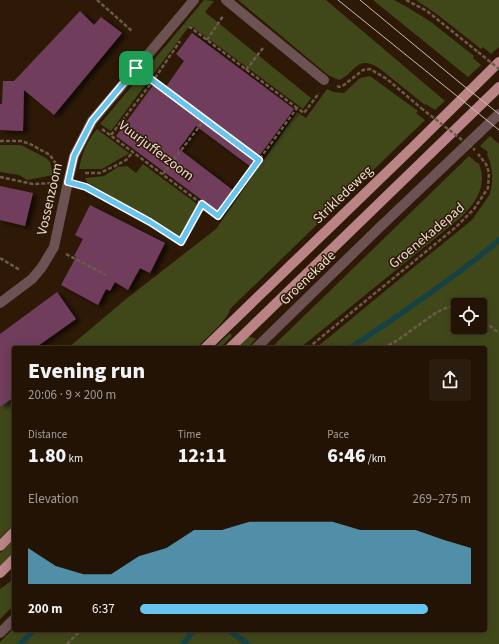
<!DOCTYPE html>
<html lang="en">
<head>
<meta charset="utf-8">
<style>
	:root { --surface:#221304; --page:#2a1c0e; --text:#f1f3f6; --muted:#a29e9a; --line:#3f3226; --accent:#66c4ef }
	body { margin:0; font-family:"Source Sans 3",sans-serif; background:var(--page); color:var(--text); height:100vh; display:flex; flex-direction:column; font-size:15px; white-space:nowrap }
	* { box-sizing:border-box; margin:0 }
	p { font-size:13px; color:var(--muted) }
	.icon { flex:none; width:22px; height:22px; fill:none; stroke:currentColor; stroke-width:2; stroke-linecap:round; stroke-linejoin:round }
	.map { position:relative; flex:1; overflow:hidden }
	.side { position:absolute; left:12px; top:346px; width:475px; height:286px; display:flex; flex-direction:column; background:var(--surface); border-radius:4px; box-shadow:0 2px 10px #0003,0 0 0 1px var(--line) }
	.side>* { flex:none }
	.tools { position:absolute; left:451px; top:298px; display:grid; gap:8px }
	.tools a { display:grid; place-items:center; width:36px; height:36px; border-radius:4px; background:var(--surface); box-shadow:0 2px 10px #0003,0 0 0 1px var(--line); font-size:20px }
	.pin { position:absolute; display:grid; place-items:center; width:34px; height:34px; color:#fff; margin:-17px; border-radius:8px; box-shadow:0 2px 6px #0006 }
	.round { display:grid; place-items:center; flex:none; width:42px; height:42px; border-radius:4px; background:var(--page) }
	.head { display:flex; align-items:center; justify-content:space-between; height:68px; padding:0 16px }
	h1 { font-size:22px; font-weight:800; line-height:30px }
	.metrics { display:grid; grid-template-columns:repeat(3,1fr); gap:6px; height:68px; padding:4px 16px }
	.metrics div { display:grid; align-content:center }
	.metrics b { font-size:20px; font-weight:800 }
	.metrics small { font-size:11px; font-weight:400 }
	.metrics p { font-size:11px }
	.chart { height:112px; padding:8px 16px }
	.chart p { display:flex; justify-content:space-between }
	.chart svg { width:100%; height:72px; margin-top:4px; fill:var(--accent); opacity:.7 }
	ul { padding:0 16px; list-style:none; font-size:13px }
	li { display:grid; grid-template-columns:64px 48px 1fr; align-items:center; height:30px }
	li i { height:10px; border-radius:5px; background:var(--accent) }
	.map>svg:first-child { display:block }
	.green { fill:#40481a; fill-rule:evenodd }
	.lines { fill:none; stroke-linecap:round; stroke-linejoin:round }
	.stream { stroke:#174244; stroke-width:5.5 }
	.building { fill:#6f3e5b; filter:url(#shadow) }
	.path { stroke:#6d5b4a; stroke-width:2.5; stroke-dasharray:4 2; stroke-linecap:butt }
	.street { stroke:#6c5253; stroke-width:10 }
	.primary { stroke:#ba8487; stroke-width:10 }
	.tram { stroke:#cdbfb1; stroke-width:1 }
	.path-bridge { stroke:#6d5b4a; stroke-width:2.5; stroke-dasharray:4 2; stroke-linecap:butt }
	.route-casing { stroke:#fff; stroke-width:8 }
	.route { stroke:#66c4ef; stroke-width:5 }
	.labels { text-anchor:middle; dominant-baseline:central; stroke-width:3; stroke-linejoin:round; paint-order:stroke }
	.street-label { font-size:14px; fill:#eadcd0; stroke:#2d1906 }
</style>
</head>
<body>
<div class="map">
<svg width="499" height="644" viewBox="0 0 499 644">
	<defs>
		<filter id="shadow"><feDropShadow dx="4.5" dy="2.5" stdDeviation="2" flood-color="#0009"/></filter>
	</defs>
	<rect width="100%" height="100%" fill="#2d1906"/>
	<g class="green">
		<polygon points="204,0 214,1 205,12 311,98 303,109 190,25 111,131 100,124"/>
		<path d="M238 0H326L445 101 435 110 426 104 425 105 379 68C356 54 356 73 339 80L328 75Z"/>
		<polygon points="373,0 394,0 407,7 431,22 474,56 473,58 481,65 468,77"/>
		<polygon points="416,0 499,0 499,47 491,54 483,47 481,49 438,15"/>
		<path d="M370 76 418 111 416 113 425 120 230 309C229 319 204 340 196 348H68L126 299 216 229 297 112 306 118 327 89 334 92 344 93 360 78Z"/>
		<path d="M97 129 129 153 128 154 102 169H79C82 153 87 141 97 129Z"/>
		<path d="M490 136 499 144V644H0V642L14 628V630H485V348H316L408 272 472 220 490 194 492 183V173L490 162 487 154 488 152 480 146ZM458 305H480V327H458Z"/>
		<polygon points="0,145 21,145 46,158 50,162 53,175 27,180 19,175 0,172"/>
		<path d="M469 156 477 163 478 162C489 184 476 203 460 218L300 348H271Z"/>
		<polygon points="143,164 197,204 184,234 178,237 150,217 132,209 87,182 85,178 104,176 118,167 127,166 136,173"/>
		<polygon points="230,333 232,336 220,348 214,348"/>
		<polygon points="248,336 256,339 247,348 236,348"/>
		<polygon points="14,395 14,524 0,538 0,407"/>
		<polygon points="14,540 14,552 0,566 0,553"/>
		<polygon points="14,579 14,605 0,619 0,589"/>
	</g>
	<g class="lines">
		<g class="stream">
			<path d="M350 348C383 326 416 304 448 280 466 267 483 254 499 240"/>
			<polyline points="229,630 247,644"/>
			<polyline points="20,644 34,630"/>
			<polyline points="183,644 194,630"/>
		</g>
	</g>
	<g class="building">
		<polygon points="80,11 94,25 101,17 122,33 54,115 24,90 23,131 0,130 0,104 2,104 3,81 14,81"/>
		<polygon points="192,33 294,109 251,167 196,126 179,149 234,191 218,212 116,136 154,84 163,91 184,61 176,54"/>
		<polygon points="0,186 33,193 25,226 0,220"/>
		<polygon points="90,205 165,243 150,273 140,268 128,290 115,282 110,291 106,289 98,305 61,285 76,257 74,256 83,239 75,235"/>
		<polygon points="57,292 76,319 35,348 14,348 14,397 0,407 0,334"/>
	</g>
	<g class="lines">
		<g class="path">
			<polyline points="97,0 132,31"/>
			<polyline points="406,0 427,11 478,52"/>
			<polyline points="189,28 190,27 297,108"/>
			<polyline points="207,40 223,16"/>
			<polyline points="246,70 263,48"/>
			<polyline points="147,77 259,160"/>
			<polyline points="337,86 339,87 344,85 363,70 370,69 387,79 421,108"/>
			<polyline points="102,129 218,216 297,108 304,113 319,93"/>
			<polyline points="111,135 153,81 180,41"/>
			<polyline points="0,141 21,141 30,144 50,155 58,167"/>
			<polyline points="85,173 100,173 117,165 126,160 133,152"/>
			<polyline points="163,174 205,119"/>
			<polyline points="0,177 33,184 55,183"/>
			<polyline points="81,186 86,187 150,222 181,242 202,204"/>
			<polyline points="66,254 106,275"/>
			<polyline points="0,258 20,270"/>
			<polyline points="480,318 499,333"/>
			<polyline points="308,348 456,227 474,209 488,188 489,173 486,164 478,154"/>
			<path d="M383 348C394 343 404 336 413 329 427 320 440 306 458 306"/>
			<polyline points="67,644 81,630"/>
		</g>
		<g class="street">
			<polyline points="226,0 324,80"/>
			<polyline points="0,303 32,279 42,267 54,247 68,182 74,156 92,121 194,0"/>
			<polyline points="256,348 380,227 499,114"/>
			<polyline points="0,633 14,619"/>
		</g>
		<g class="primary">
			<polyline points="205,348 413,147 499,62"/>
			<polyline points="230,348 499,87"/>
			<polyline points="0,546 14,532"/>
			<polyline points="0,573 14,559"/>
		</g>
		<g class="tram">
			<polyline points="338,0 499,130"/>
			<polyline points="360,0 459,82 499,114"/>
		</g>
		<g class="path-bridge">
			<polyline points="478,52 499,69"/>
			<polyline points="421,108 475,150"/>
		</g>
	</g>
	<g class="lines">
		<defs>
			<polygon id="route" points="136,68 259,160 218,216 202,204 181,242 150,222 86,187 68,182 74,156 92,121"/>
		</defs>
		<use href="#route" class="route-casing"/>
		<use href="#route" class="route"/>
	</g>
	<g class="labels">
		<g class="street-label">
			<text transform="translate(156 151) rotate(37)">Vuurjufferzoom</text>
			<text transform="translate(343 195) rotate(-44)">Strikledeweg</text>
			<text transform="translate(50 199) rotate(-77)">Vossenzoom</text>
			<text transform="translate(427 236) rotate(-40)">Groenekadepad</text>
			<text transform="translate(308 278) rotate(-44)">Groenekade</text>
		</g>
	</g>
</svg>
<div class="tools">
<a><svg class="icon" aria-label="locate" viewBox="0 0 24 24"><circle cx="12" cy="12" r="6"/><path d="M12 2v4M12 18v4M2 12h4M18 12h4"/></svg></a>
</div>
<div class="pin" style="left:136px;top:68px;background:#1e9e55"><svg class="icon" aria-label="arrive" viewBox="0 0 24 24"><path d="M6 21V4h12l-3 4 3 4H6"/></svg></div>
<section class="side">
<div class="head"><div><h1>Evening run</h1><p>20:06 · 9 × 200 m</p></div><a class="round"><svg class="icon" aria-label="share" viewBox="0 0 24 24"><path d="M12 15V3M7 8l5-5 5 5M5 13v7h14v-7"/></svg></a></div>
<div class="metrics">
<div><p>Distance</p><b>1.80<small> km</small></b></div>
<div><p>Time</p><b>12:11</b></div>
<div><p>Pace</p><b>6:46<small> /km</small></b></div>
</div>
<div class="chart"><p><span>Elevation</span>269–275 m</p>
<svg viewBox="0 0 160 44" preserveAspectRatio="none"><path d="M0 44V22L10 33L20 38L30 38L40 27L50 22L60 11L70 11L80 6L90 6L100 6L110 6L120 11L130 11L140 11L150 17L160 22V44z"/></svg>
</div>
<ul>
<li><b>200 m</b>6:37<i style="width:87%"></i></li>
</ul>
</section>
</div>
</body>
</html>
